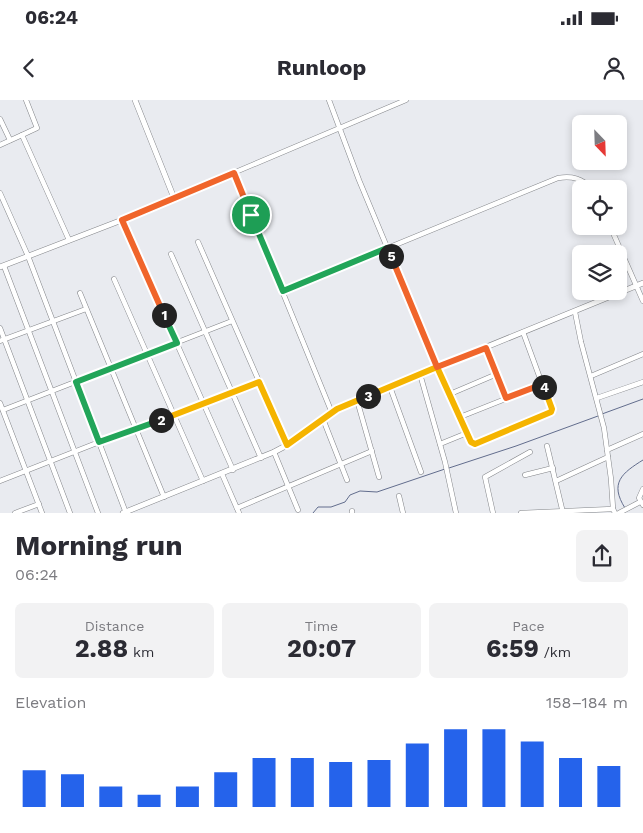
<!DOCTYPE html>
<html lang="en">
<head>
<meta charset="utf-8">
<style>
	:root { --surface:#fff; --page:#f2f2f3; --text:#2b2b33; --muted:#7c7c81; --accent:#2563eb }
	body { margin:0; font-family:"Work Sans",sans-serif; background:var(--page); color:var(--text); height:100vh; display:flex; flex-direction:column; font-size:19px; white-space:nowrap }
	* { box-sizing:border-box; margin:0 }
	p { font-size:16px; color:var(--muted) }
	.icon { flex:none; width:28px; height:28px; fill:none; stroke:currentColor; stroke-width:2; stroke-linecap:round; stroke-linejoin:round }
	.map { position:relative; height:413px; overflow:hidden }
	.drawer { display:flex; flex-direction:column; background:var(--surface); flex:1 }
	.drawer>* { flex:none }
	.needle { width:32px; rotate:157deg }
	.buttons { position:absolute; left:572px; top:15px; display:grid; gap:10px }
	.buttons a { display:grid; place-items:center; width:55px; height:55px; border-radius:8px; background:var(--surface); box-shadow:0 2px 8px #0003; font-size:25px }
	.pin { position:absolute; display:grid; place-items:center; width:42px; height:42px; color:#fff; margin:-21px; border:2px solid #fff; border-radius:50%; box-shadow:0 1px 5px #0007 }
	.km { position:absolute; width:25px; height:25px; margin:-12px; border-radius:50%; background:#222; color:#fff; font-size:14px; line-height:25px; text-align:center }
	.round { display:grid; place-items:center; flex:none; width:52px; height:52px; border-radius:8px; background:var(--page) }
	.overview { display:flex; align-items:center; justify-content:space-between; height:85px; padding:0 15px }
	h1 { font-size:28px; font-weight:700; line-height:38px }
	.stats { display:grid; grid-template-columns:repeat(3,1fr); gap:8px; height:85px; padding:5px 15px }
	.stats div { display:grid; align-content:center; border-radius:8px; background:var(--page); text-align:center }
	.stats b { font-size:25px; font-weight:700 }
	.stats small { font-size:14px; font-weight:400 }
	.stats p { font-size:14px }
	.chart { height:140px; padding:10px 15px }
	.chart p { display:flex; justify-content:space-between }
	.chart svg { width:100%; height:90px; margin-top:5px; stroke:var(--accent); stroke-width:6 }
	.status { display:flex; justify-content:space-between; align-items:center; height:35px; padding:0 25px; background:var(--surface); direction:ltr }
	.status svg { height:14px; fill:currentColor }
	header { display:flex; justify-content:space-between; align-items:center; height:65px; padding:0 15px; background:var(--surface); font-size:22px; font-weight:700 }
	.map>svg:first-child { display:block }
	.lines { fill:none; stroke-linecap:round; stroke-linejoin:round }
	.stream { stroke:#626d8d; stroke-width:1 }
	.minor-casing { stroke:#838589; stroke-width:5.5 }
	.tertiary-casing { stroke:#838589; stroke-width:6 }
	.minor { stroke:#fff; stroke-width:4.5 }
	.tertiary { stroke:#fff; stroke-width:5 }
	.split-1-casing { stroke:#fff; stroke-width:10 }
	.split-2-casing { stroke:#fff; stroke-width:10 }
	.split-3-casing { stroke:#fff; stroke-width:10 }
	.split-4-casing { stroke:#fff; stroke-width:10 }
	.split-5-casing { stroke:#fff; stroke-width:10 }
	.split-6-casing { stroke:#fff; stroke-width:10 }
	.split-1 { stroke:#f0652b; stroke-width:6 }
	.split-2 { stroke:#22a559; stroke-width:6 }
	.split-3 { stroke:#f5b400; stroke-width:6 }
	.split-4 { stroke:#f5b400; stroke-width:6 }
	.split-5 { stroke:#f0652b; stroke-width:6 }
	.split-6 { stroke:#22a559; stroke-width:6 }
</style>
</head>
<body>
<div class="status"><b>06:24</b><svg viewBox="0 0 49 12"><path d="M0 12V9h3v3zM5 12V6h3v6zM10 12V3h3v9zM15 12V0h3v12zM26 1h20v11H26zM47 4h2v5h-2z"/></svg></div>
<header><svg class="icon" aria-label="back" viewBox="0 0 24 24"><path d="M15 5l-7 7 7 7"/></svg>Runloop<svg class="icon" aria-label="person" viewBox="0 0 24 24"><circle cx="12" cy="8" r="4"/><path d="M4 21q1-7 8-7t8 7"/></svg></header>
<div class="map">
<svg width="643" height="413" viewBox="0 0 643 413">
	<rect width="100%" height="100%" fill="#e9ebf0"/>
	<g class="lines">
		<g class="stream">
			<polyline points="602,314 643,299"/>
			<polyline points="449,368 516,346 598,316"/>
			<path d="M625 408C609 383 622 373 643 360"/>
			<polyline points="313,413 318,407 331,407 345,402 350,395 360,391 377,392 445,369"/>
		</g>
		<defs>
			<g id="minor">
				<polyline points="26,0 37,28 22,35 69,140"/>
				<polyline points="329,0 359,80 437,267 473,344 549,313 552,311 523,232"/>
				<polyline points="0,19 10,40"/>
				<polyline points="0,45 22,35"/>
				<polyline points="234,73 332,313"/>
				<polyline points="0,93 28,156 126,413"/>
				<polyline points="174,98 406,0"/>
				<polyline points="122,120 233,370"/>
				<polyline points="610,126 643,201"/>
				<polyline points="198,142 287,345"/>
				<polyline points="171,154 261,358"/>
				<polyline points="4,166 98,413"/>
				<polyline points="114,179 203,381"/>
				<path d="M283 191 558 78C572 76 582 78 592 89"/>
				<polyline points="80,193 164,397"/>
				<polyline points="575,212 581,242 604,328 611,379 613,409 615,413"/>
				<polyline points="0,228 70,413"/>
				<polyline points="0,241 86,209"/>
				<polyline points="486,247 506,298"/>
				<polyline points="420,274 445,362 456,413"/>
				<polyline points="591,276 643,254"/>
				<polyline points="390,287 421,372"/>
				<polyline points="450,294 497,274"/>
				<polyline points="597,298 643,282"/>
				<polyline points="357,300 379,377"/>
				<polyline points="0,303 42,413"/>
				<polyline points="3,310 232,221"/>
				<polyline points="460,317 543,284"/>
				<polyline points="323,319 347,380"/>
				<polyline points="440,344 467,333"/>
				<polyline points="547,346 563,413"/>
				<polyline points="607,350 643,334"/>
				<polyline points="274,352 298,410"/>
				<polyline points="222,374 239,413"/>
				<polyline points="525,375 553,368"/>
				<polyline points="0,381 135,328 204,304 259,282"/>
				<polyline points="556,381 608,357"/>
				<polyline points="643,389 639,398 643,405"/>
				<polyline points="399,396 403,413"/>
				<polyline points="237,408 372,351"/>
				<polyline points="352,411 352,413"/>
				<polyline points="15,413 39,404"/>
				<polyline points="493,413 485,377 530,352"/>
				<polyline points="521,413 613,409"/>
				<polyline points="619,413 640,402"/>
			</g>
			<g id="tertiary">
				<polyline points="0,167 122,120 174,98 135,0"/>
				<polyline points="123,413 274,352 293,342 342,306 643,183"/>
			</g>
		</defs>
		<use href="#minor" class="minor-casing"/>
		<use href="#tertiary" class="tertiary-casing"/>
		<use href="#minor" class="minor"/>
		<use href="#tertiary" class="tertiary"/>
	</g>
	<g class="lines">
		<defs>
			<polyline id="split-1" points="164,215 122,120 234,73 251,115"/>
			<polyline id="split-2" points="161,320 99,342 76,282 177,243 164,215"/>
			<polyline id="split-3" points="161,320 259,282 287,345 337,309 368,296"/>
			<polyline id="split-4" points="368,296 437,267 471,342 475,344 551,312 552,309 544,287"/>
			<polyline id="split-5" points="391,156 437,267 486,248 506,298 543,284 544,287"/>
			<polyline id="split-6" points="251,115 283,191 387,148 391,156"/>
		</defs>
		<use href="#split-1" class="split-1-casing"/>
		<use href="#split-2" class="split-2-casing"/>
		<use href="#split-3" class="split-3-casing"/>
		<use href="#split-4" class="split-4-casing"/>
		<use href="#split-5" class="split-5-casing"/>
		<use href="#split-6" class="split-6-casing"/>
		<use href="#split-1" class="split-1"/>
		<use href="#split-2" class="split-2"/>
		<use href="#split-3" class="split-3"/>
		<use href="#split-4" class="split-4"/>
		<use href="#split-5" class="split-5"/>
		<use href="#split-6" class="split-6"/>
	</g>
</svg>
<div class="buttons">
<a><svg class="needle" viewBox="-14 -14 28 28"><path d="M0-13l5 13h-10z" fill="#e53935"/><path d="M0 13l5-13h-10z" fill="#7c7c81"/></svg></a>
<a><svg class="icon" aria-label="locate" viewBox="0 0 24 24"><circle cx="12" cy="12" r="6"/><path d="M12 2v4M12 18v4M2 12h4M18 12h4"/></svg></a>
<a><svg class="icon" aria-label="layers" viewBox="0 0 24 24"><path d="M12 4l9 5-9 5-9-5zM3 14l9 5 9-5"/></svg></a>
</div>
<div class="pin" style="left:251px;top:115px;background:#1e9e55"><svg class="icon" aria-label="arrive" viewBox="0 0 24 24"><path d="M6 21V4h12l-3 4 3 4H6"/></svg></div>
<b class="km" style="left:164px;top:215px">1</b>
<b class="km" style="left:161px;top:320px">2</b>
<b class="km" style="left:368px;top:296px">3</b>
<b class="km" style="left:544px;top:287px">4</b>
<b class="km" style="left:391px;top:156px">5</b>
</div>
<section class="drawer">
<div class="overview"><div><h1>Morning run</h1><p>06:24</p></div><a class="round"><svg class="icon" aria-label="share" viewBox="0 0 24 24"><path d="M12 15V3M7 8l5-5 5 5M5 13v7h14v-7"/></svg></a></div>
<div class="stats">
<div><p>Distance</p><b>2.88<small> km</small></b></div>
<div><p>Time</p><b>20:07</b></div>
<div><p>Pace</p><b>6:59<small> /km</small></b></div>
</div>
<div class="chart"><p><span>Elevation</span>158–184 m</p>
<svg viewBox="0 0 160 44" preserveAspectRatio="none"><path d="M5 44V26M15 44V28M25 44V34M35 44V38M45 44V34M55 44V27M65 44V20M75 44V20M85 44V22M95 44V21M105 44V13M115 44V6M125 44V6M135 44V12M145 44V20M155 44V24"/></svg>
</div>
</section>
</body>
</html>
